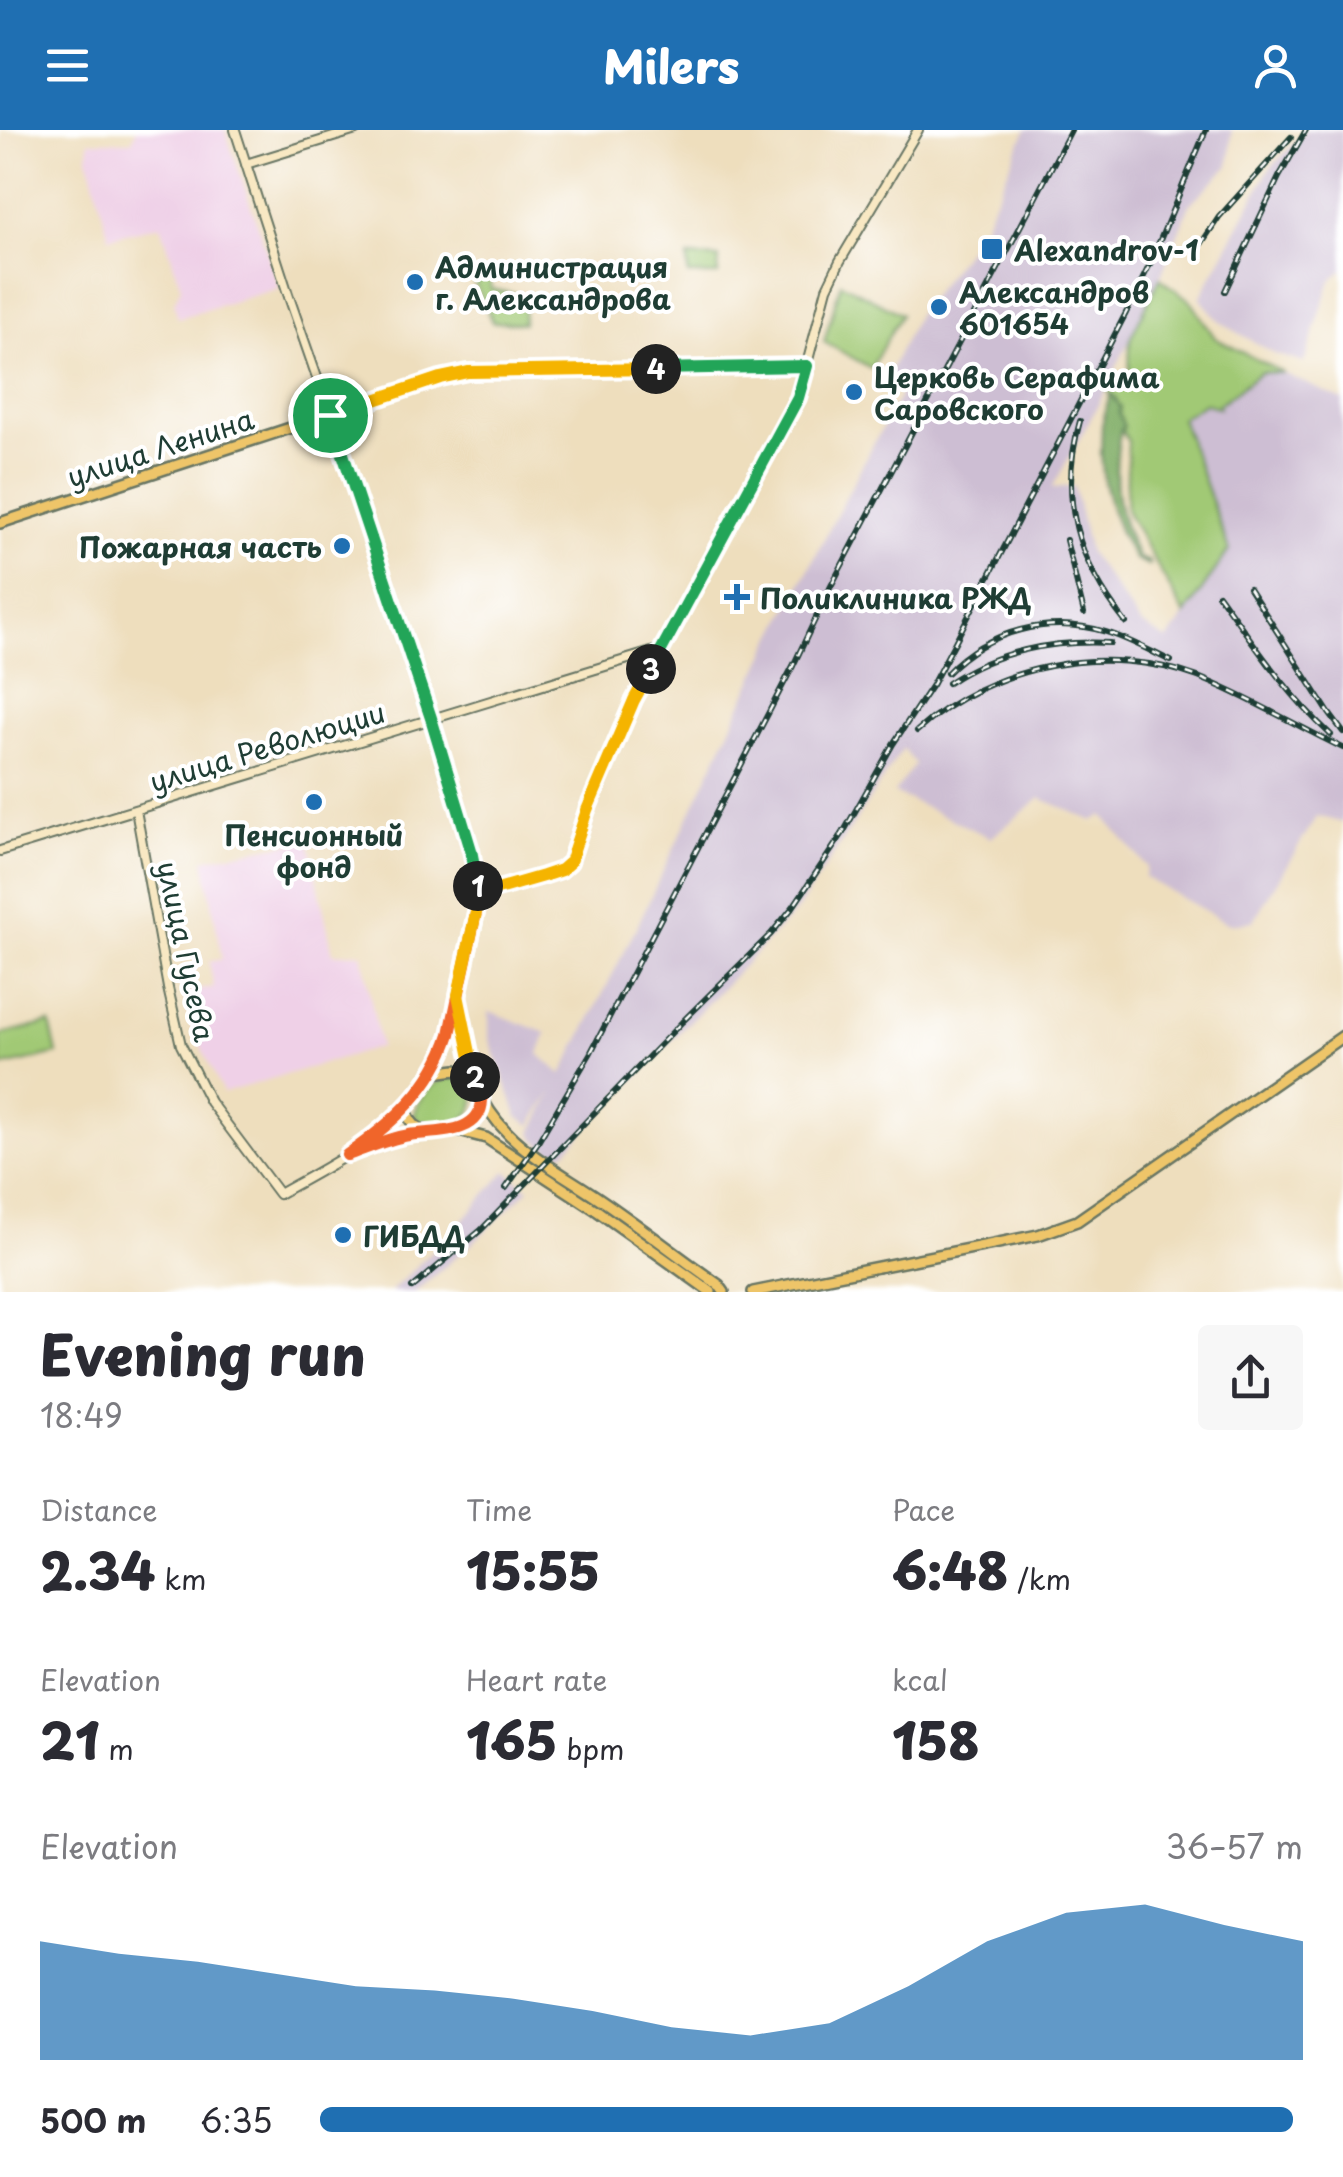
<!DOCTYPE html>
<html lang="en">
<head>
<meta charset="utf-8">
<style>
	:root { --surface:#fff; --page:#f7f7f7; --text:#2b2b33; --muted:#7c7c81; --accent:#1f6fb2 }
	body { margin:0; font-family:"Playpen Sans",sans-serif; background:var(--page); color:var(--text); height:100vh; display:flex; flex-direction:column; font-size:38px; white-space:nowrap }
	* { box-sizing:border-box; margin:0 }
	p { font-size:32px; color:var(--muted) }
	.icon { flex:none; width:55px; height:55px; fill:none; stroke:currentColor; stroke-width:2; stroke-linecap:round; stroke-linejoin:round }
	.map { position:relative; height:1162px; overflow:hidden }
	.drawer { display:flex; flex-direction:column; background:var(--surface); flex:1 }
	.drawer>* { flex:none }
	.pin { position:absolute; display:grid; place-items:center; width:85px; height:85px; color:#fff; margin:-42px; border:5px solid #fff; border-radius:50%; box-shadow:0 2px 10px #0007 }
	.km { position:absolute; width:50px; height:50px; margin:-25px; border-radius:50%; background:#222; color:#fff; font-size:28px; line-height:50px; text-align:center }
	.round { display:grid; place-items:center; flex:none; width:105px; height:105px; border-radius:10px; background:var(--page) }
	.headline { display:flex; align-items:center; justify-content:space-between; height:170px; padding:0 40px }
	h1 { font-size:55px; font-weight:800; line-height:75px }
	.figures { display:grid; grid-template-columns:repeat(3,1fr); gap:15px; height:170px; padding:10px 40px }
	.figures div { display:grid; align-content:center }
	.figures b { font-size:50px; font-weight:800 }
	.figures small { font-size:28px; font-weight:400 }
	.figures p { font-size:28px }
	.chart { height:280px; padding:20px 40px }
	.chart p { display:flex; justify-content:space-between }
	.chart svg { width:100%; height:180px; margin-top:10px; fill:var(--accent); opacity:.7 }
	ul { padding:0 40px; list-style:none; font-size:32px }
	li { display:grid; grid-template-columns:160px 120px 1fr; align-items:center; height:75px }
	li i { height:25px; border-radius:12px; background:var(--accent) }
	header { display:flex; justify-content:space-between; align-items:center; height:130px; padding:0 40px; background:var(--accent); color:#fff; font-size:45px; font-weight:800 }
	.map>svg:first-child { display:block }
	.built { fill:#efd0e7 }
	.industrial { fill:#cdbed3 }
	.green { fill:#a1c975; stroke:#608354; stroke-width:2.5 }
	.forest { fill:#80ad66; stroke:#50754d; stroke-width:2.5 }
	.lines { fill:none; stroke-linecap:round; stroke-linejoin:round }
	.secondary-casing { stroke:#677564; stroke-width:12 }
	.primary-casing { stroke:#677564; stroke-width:14 }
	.secondary { stroke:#f8e8c3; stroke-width:8 }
	.primary { stroke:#eec569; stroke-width:9 }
	.rail-casing { stroke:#1f3d34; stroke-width:6 }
	.rail { stroke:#fff; stroke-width:2.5; stroke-dasharray:8; stroke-linecap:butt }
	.split-1-casing { stroke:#fff; stroke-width:20 }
	.split-2-casing { stroke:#fff; stroke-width:20 }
	.split-3-casing { stroke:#fff; stroke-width:20 }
	.split-4-casing { stroke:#fff; stroke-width:20 }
	.split-5-casing { stroke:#fff; stroke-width:20 }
	.split-1 { stroke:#22a559; stroke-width:12 }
	.split-2 { stroke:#f0652b; stroke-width:12 }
	.split-3 { stroke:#f5b400; stroke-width:12 }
	.split-4 { stroke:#22a559; stroke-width:12 }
	.split-5 { stroke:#f5b400; stroke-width:12 }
	.poi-dot { fill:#1f6fb2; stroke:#fff; stroke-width:4 }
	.labels { text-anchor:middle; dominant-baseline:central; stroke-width:8; stroke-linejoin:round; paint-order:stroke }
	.poi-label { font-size:28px; font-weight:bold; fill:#1f3d34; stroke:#fff; text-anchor:start }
	.street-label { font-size:28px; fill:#1f3d34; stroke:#fff }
</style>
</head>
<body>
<header><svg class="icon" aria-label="menu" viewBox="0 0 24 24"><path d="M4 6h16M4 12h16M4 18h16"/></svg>Milers<svg class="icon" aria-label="person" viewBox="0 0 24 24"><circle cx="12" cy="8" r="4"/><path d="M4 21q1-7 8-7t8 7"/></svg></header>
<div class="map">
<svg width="1343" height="1162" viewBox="0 0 1343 1162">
	<rect width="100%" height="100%" fill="#fff"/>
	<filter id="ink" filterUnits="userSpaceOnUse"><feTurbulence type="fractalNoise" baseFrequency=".01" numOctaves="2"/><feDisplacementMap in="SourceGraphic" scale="20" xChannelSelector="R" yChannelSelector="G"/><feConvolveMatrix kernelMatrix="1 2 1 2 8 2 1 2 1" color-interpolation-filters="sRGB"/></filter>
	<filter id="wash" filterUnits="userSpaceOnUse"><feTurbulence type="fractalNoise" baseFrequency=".0048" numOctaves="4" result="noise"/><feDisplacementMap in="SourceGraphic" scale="40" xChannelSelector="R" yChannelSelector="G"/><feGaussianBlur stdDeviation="2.25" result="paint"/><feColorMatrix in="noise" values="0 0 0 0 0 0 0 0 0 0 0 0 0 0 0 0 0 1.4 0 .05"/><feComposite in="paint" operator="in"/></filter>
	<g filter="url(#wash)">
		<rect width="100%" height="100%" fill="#eedebd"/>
		<g class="built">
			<polygon points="136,0 225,0 279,158 178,188 174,173 181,157 161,95 109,107 88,27 89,11 132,11"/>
			<polygon points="309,710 333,824 362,823 380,917 223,963 190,893 185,863 214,857 209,832 222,829 204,729"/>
		</g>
		<g class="industrial">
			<polygon points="1026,0 1232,0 1229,36 1190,74 1160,148 1095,281 1052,358 1074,356 1089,422 1141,494 1168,510 1229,420 1181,288 1205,273 1218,276 1261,242 1283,243 1343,270 1343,693 1317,686 1253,791 1229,794 1144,747 1147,737 1103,685 1093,691 1040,668 991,708 894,663 915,634 903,618 798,779 564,1023 552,1023 535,1009 532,1002 553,961 531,995 518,987 489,908 489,881 547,903 539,924 562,945 641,788 769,516 869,322 900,266 887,246 918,183 980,103"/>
			<polygon points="1306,0 1343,0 1343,140 1331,150 1304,233 1274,224 1220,192 1200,168 1268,41"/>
			<polygon points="506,1041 529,1059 477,1109 415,1162 390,1162 457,1097"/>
		</g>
		<g class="green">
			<polygon points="688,127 719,128 718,145 688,145"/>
			<polygon points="490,148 491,159 525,166 523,193 493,192 474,152"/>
			<polygon points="1160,148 1191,171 1215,208 1283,243 1261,242 1218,275 1219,278 1205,273 1181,288 1229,420 1185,485 1126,380 1128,311 1121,299 1116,268 1105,259 1108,253 1118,251 1129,258 1130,209"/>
			<polygon points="841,153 901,184 871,238 824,212"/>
			<polygon points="50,893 57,924 0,937 0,905"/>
			<path d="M458 947C506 977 438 1018 414 986 419 964 434 947 458 947Z"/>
		</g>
		<path class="forest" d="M1110 263 1120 277 1119 284 1124 297 1121 299C1111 346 1116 385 1138 428L1149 432V436L1135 430 1121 405 1111 379 1104 352 1101 324 1102 295Z"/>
	</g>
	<g filter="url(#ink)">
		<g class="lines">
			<defs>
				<g id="secondary">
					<polyline points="235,0 288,164 330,285 440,248 468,242 807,236"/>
					<polyline points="246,34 356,0"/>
					<path d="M136 680 168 858 181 915 210 972 279 1064C323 1039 371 1016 406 977"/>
					<polyline points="0,721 661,519"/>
					<polyline points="480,764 543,747 561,739 570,731 587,680 635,570 798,268 827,158 840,131 918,0"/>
					<polyline points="361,1020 385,1011 426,1003"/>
				</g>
				<g id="primary">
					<path d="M0 393 330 285 431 589 471 721 480 764 450 904C441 934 425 954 406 977 410 1002 427 1003 449 1001 457 1000 466 997 471 992 477 986 479 977 482 969"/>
					<path d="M459 873C465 901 470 946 483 970 508 1017 558 1040 600 1069 640 1096 679 1127 719 1155L724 1162"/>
					<polyline points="434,943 456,940 476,951"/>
					<polyline points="459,1001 486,1008 596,1080 711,1162"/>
					<polyline points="753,1162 1038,1105 1077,1091 1343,906"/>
				</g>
			</defs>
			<use href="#secondary" class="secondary-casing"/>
			<use href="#primary" class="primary-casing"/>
			<use href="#secondary" class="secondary"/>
			<use href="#primary" class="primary"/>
			<defs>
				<g id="rail">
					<polyline points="1201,114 1219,87 1291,7"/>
					<polyline points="1225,161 1279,47 1306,0"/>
					<path d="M1080 291C1058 369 1077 431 1126 493"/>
					<polyline points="1066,410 1084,483"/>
					<polyline points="1249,458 1329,583 1343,602"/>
					<path d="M1218 464C1253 513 1287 564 1331 605"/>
					<path d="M947 543C988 500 1049 485 1106 502 1129 509 1150 521 1171 531"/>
					<path d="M948 553C995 521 1053 510 1110 513"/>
					<path d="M917 601C990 535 1106 512 1198 547 1248 567 1295 595 1343 618"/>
					<polyline points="506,1058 538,1012 590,924 793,536 830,458 1071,0"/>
					<polyline points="412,1158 481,1100 682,892 771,804 793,777 843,703 893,614 932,555 955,512 1126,183 1150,134 1206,0"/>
				</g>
			</defs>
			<use href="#rail" class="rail-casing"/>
			<use href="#rail" class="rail"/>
		</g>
	</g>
	<g class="lines" filter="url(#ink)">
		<defs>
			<polyline id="split-1" points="330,285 431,588 471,720 478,756"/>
			<path id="split-2" d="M475 947C477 953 482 963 482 970 481 1006 433 1001 409 1005 387 1009 367 1018 347 1025 392 994 433 958 450 904L480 764 478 756"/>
			<polyline id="split-3" points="475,947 458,865 480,764 543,746 561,740 570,732 587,680 634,570 651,539"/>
			<polyline id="split-4" points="651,539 798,268 807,236 656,239"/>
			<polyline id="split-5" points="330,285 440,248 468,242 656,239"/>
		</defs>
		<use href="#split-1" class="split-1-casing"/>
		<use href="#split-2" class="split-2-casing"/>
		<use href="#split-3" class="split-3-casing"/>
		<use href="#split-4" class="split-4-casing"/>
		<use href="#split-5" class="split-5-casing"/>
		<use href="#split-1" class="split-1"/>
		<use href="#split-2" class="split-2"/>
		<use href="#split-3" class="split-3"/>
		<use href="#split-4" class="split-4"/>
		<use href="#split-5" class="split-5"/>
	</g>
	<g class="poi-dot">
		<rect x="980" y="107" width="24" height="24" rx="5"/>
		<circle cx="415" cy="152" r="10"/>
		<circle cx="939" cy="177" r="10"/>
		<circle cx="854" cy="262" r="10"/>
		<circle cx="342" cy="416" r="10"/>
		<path d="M732 452h10v10h10v10h-10v10h-10v-10h-10v-10h10z"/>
		<circle cx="314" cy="672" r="10"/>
		<circle cx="343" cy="1105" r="10"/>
	</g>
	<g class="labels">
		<g class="poi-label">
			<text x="1014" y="119">Alexandrov-1</text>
			<text x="435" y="136">Администрация<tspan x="435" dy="32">г. Александрова</tspan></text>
			<text x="959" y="161">Александров<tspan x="959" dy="32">601654</tspan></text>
			<text x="874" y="246">Церковь Серафима<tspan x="874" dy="32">Саровского</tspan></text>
			<text x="322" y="416" text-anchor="end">Пожарная часть</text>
			<text x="760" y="467">Поликлиника РЖД</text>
			<text x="314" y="704" text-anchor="middle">Пенсионный<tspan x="314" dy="32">фонд</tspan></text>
			<text x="363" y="1105">ГИБДД</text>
		</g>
		<g class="street-label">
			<text transform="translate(160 317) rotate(-18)">улица Ленина</text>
			<text transform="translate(267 616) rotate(-17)">улица Революции</text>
			<text transform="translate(187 821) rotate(78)">улица Гусева</text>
		</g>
	</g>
</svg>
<div class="pin" style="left:330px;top:285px;background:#1e9e55"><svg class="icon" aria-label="arrive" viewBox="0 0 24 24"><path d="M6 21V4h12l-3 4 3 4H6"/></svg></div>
<b class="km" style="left:478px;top:756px">1</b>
<b class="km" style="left:475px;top:947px">2</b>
<b class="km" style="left:651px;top:539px">3</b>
<b class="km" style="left:656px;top:239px">4</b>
</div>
<section class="drawer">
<div class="headline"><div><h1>Evening run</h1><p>18:49</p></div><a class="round"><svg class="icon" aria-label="share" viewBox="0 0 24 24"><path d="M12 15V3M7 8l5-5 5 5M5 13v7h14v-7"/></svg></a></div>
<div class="figures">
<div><p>Distance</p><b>2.34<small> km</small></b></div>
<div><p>Time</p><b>15:55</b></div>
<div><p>Pace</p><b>6:48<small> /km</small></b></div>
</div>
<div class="figures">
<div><p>Elevation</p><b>21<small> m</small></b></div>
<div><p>Heart rate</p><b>165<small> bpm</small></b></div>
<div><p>kcal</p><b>158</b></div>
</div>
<div class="chart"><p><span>Elevation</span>36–57 m</p>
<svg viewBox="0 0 160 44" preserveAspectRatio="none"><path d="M0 44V15L10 18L20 20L30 23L40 26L50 27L60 29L70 32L80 36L90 38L100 35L110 26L120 15L130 8L140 6L150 11L160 15V44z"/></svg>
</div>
<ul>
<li><b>500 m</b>6:35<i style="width:99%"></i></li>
</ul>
</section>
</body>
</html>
